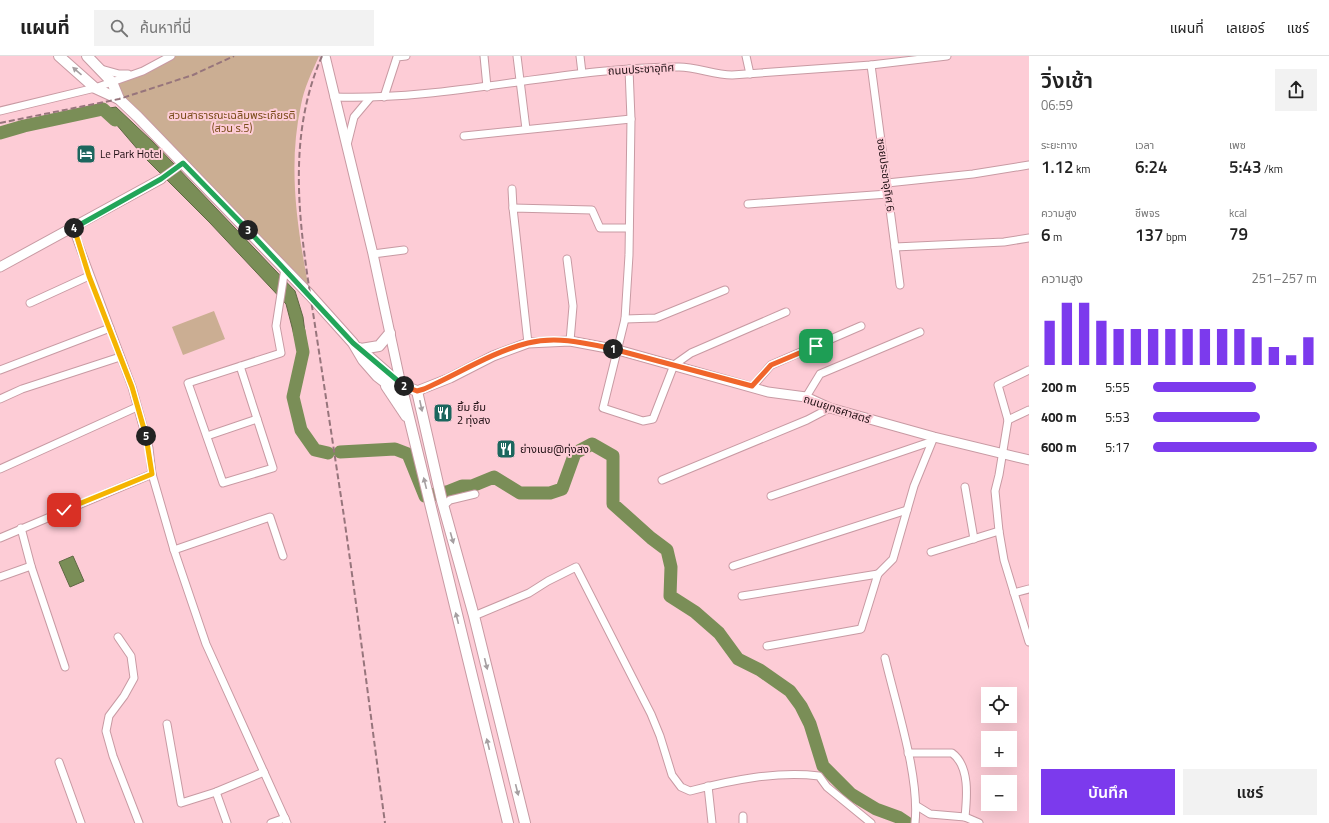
<!DOCTYPE html>
<html lang="th">
<head>
<meta charset="utf-8">
<style>
	:root { --surface:#fff; --page:#f2f2f2; --text:#222; --muted:#767676; --line:#e0e0e0; --accent:#7c3aed }
	body { margin:0; font-family:"Titillium Web","Noto Sans Thai",sans-serif; background:var(--page); color:var(--text); height:100vh; display:flex; flex-direction:column; font-size:15px; white-space:nowrap }
	* { box-sizing:border-box; margin:0 }
	p { font-size:13px; color:var(--muted) }
	.icon { flex:none; width:22px; height:22px; fill:none; stroke:currentColor; stroke-width:2; stroke-linecap:round; stroke-linejoin:round }
	.map { position:relative; flex:1; overflow:hidden }
	.sheet { display:flex; flex-direction:column; background:var(--surface); width:300px }
	.sheet>* { flex:none }
	.controls { position:absolute; left:981px; top:631px; display:grid; gap:8px }
	.controls a { display:grid; place-items:center; width:36px; height:36px; border-radius:0px; background:var(--surface); box-shadow:0 4px 16px #0002; font-size:20px }
	.pin { position:absolute; display:grid; place-items:center; width:34px; height:34px; color:#fff; margin:-17px; border-radius:8px; box-shadow:0 2px 6px #0006 }
	.km { position:absolute; width:20px; height:20px; margin:-10px; border-radius:50%; background:#222; color:#fff; font-size:11px; line-height:20px; text-align:center }
	.round { display:grid; place-items:center; flex:none; width:42px; height:42px; border-radius:0px; background:var(--page) }
	.summary { display:flex; align-items:center; justify-content:space-between; height:68px; padding:0 12px }
	h1 { font-size:22px; font-weight:600; line-height:30px }
	.figures { display:grid; grid-template-columns:repeat(3,1fr); gap:6px; height:68px; padding:4px 12px }
	.figures div { display:grid; align-content:center }
	.figures b { font-size:17px; font-weight:600 }
	.figures small { font-size:11px; font-weight:400 }
	.figures p { font-size:11px }
	.chart { height:112px; padding:8px 12px }
	.chart p { display:flex; justify-content:space-between }
	.chart svg { width:100%; height:72px; margin-top:4px; stroke:var(--accent); stroke-width:6 }
	.primary-button { display:flex; gap:8px; margin-top:auto; padding:8px 12px }
	.primary-button a { flex:1; height:46px; border-radius:0px; background:var(--accent); color:#fff; font-size:16px; font-weight:600; line-height:46px; text-align:center }
	.primary-button a+a { background:var(--page); color:var(--text) }
	ul { padding:0 12px; list-style:none; font-size:13px }
	li { display:grid; grid-template-columns:64px 48px 1fr; align-items:center; height:30px }
	li i { height:10px; border-radius:5px; background:var(--accent) }
	header { display:flex; align-items:center; gap:24px; box-sizing:border-box; height:56px; padding:0 20px; background:var(--surface); border-bottom:1px solid var(--line) }
	header strong { font-size:19px }
	nav { display:flex; gap:22px; margin-inline-start:auto; font-size:14px }
	.search { width:280px; height:36px; background:var(--page); display:flex; align-items:center; gap:10px; box-sizing:border-box; padding:0 14px; border-radius:0px; color:var(--muted); font-size:15px }
	main { display:flex; flex:1; min-height:0 }
	.map>svg:first-child { display:block }
	.green { fill:#cbae93 }
	.water { fill:#7a8e57; stroke:#5f6843 }
	.lines { fill:none; stroke-linecap:round; stroke-linejoin:round }
	.river { stroke:#7a8e57; stroke-width:13 }
	.minor-casing { stroke:#c89aa3; stroke-width:9 }
	.tertiary-casing { stroke:#c89aa3; stroke-width:11 }
	.secondary-casing { stroke:#c89aa3; stroke-width:12 }
	.minor { stroke:#fff; stroke-width:7 }
	.tertiary { stroke:#fff; stroke-width:9 }
	.secondary { stroke:#fff; stroke-width:10 }
	.rail { stroke:#97757c; stroke-width:2; stroke-dasharray:6 3; stroke-linecap:butt }
	.oneway { fill:#a59fa1 }
	.split-1-casing { stroke:#fff; stroke-width:8 }
	.split-2-casing { stroke:#fff; stroke-width:8 }
	.split-3-casing { stroke:#fff; stroke-width:8 }
	.split-4-casing { stroke:#fff; stroke-width:8 }
	.split-5-casing { stroke:#fff; stroke-width:8 }
	.split-6-casing { stroke:#fff; stroke-width:8 }
	.split-1 { stroke:#f0652b; stroke-width:5 }
	.split-2 { stroke:#f0652b; stroke-width:5 }
	.split-3 { stroke:#22a559; stroke-width:5 }
	.split-4 { stroke:#22a559; stroke-width:5 }
	.split-5 { stroke:#f5b400; stroke-width:5 }
	.split-6 { stroke:#f5b400; stroke-width:5 }
	.labels { text-anchor:middle; dominant-baseline:central; stroke-width:4; stroke-linejoin:round; paint-order:stroke }
	.street-label { font-size:11px; fill:#1f0f13; stroke:#fdccd6 }
	.park-label { font-size:11px; fill:#784b18; stroke:#fdccd6 }
	.poi-label { font-size:11px; fill:#1f0f13; stroke:#fdccd6; text-anchor:start }
</style>
</head>
<body>
<header>
<strong>แผนที่</strong>
<div class="search"><svg class="icon" aria-label="search" viewBox="0 0 24 24"><circle cx="10" cy="10" r="6"/><path d="M15 15l6 6"/></svg>ค้นหาที่นี่</div>
<nav><a>แผนที่</a><a>เลเยอร์</a><a>แชร์</a></nav>
</header>
<main>
<div class="map">
<svg width="1029" height="767" viewBox="0 0 1029 767">
	<rect width="100%" height="100%" fill="#fdccd6"/>
	<g class="green">
		<path d="M171 0H319C312 16 304 32 301 49 287 113 298 176 310 239L138 61 112 26Z"/>
		<polygon points="214,255 225,283 183,299 172,271"/>
	</g>
	<g class="water">
		<polygon points="116,51 153,86 295,235 303,261 307,292 298,294 286,248 210,167 145,102 103,53"/>
		<polygon points="73,500 84,525 70,531 59,506"/>
	</g>
	<g class="lines">
		<g class="river">
			<polyline points="0,77 24,70 103,53 115,64"/>
			<polyline points="299,275 303,296 293,341 301,374 315,394 328,397"/>
			<polyline points="340,396 395,393 408,398 425,440 447,436 462,430 472,430 494,421 520,437 550,437 562,433 575,397 592,388 613,400 613,448 651,482 667,494 671,511 670,540 695,556 719,577 738,603 760,614 790,635 801,650 810,668 823,710 851,738 876,753 898,761 907,767"/>
		</g>
		<defs>
			<g id="minor">
				<polyline points="484,0 487,31"/>
				<polyline points="517,0 526,73"/>
				<polyline points="580,0 582,17"/>
				<polyline points="746,0 750,18"/>
				<polyline points="871,9 900,229"/>
				<polyline points="101,13 119,18 128,18"/>
				<polyline points="629,13 631,63 629,199 625,263 603,352 643,365 653,363 674,309 691,297 786,256"/>
				<path d="M334 41C450 45 563 11 679 11 697 11 714 19 732 19L871 9 947 0"/>
				<polyline points="384,41 397,1 406,0"/>
				<polyline points="0,55 95,32 143,15 171,0"/>
				<polyline points="464,80 631,63"/>
				<polyline points="347,89 354,61 370,42"/>
				<polyline points="161,123 183,107"/>
				<polyline points="887,127 973,118 1029,109"/>
				<polyline points="512,133 513,152"/>
				<polyline points="748,148 888,138"/>
				<polyline points="73,173 132,331 149,392 152,418 174,494 206,588 287,767"/>
				<polyline points="895,191 1004,186 1029,182"/>
				<polyline points="373,198 404,194"/>
				<polyline points="567,203 573,250 570,285"/>
				<polyline points="30,247 89,220"/>
				<polyline points="625,263 656,262 725,234"/>
				<polyline points="528,287 513,152 592,154 600,172 629,172"/>
				<polyline points="240,310 273,412 223,427 188,327 281,297 276,270 285,212"/>
				<polyline points="0,314 110,272"/>
				<polyline points="1029,314 998,329 1008,364 999,419 995,435 999,475 1004,504 1029,586"/>
				<polyline points="752,331 771,309 861,270"/>
				<polyline points="806,341 820,318 920,276"/>
				<polyline points="0,343 22,333 120,301"/>
				<polyline points="1008,364 1029,354"/>
				<polyline points="207,380 257,363"/>
				<polyline points="0,413 137,351"/>
				<polyline points="662,424 807,364 830,352"/>
				<polyline points="965,431 974,483"/>
				<polyline points="771,440 930,386"/>
				<polyline points="443,450 450,444 475,438"/>
				<polyline points="21,472 31,510 65,611"/>
				<polyline points="0,482 152,418"/>
				<polyline points="174,494 270,461 283,500"/>
				<polyline points="931,496 999,475"/>
				<polyline points="733,510 907,454"/>
				<polyline points="0,521 31,510"/>
				<polyline points="1014,537 1029,533"/>
				<polyline points="742,540 878,518"/>
				<path d="M474 560 529 537 548 525 576 511 651 658 660 680 672 719 681 731 690 735C732 724 776 715 819 720L827 731 871 767"/>
				<polyline points="118,581 131,600 134,622 124,640 109,660 106,675 113,700 139,767"/>
				<polyline points="767,590 861,573 878,518 893,503 914,430 934,381"/>
				<path d="M885 602C896 649 920 721 915 767"/>
				<polyline points="167,668 181,747 216,736 264,716"/>
				<path d="M908 697H952C970 710 967 741 965 761"/>
				<polyline points="59,706 81,767"/>
				<polyline points="708,730 712,767"/>
				<polyline points="216,736 227,767"/>
				<polyline points="917,750 930,758 965,761 979,767"/>
				<polyline points="743,760 743,767"/>
				<polyline points="271,767 285,762"/>
			</g>
			<g id="tertiary">
				<polyline points="325,0 373,198 401,329"/>
				<polyline points="0,211 161,123"/>
				<polyline points="417,335 450,322 493,300 528,287 570,285 618,294 768,336 806,341 830,352 934,381 1029,404"/>
			</g>
			<g id="secondary">
				<polyline points="59,0 95,32 119,43 138,61 310,239 353,287 363,304 377,320 404,341 508,767"/>
				<polyline points="87,0 112,26 119,43"/>
				<polyline points="359,292 401,329 417,335 442,445 474,560 525,767"/>
				<polyline points="361,293 379,290 390,277"/>
				<polyline points="386,330 406,360"/>
			</g>
		</defs>
		<use href="#minor" class="minor-casing"/>
		<use href="#tertiary" class="tertiary-casing"/>
		<use href="#secondary" class="secondary-casing"/>
		<use href="#minor" class="minor"/>
		<use href="#tertiary" class="tertiary"/>
		<use href="#secondary" class="secondary"/>
		<g class="rail">
			<path d="M322 0C283 89 302 184 316 276 325 335 334 395 343 454 358 558 371 663 385 767"/>
			<polyline points="0,67 119,43 193,19 234,0"/>
		</g>
	</g>
	<defs><path id="oneway-solid" d="M-6-.8H1V-3.2L6.5 0L1 3.2V.8H-6Z"/></defs>
	<g class="oneway">
		<use href="#oneway-solid" transform="translate(77 15) rotate(-139)"/>
		<use href="#oneway-solid" transform="translate(421 350) rotate(78)"/>
		<use href="#oneway-solid" transform="translate(425 427) rotate(-104)"/>
		<use href="#oneway-solid" transform="translate(452 482) rotate(74)"/>
		<use href="#oneway-solid" transform="translate(457 562) rotate(-104)"/>
		<use href="#oneway-solid" transform="translate(486 608) rotate(76)"/>
		<use href="#oneway-solid" transform="translate(488 688) rotate(-104)"/>
		<use href="#oneway-solid" transform="translate(517 734) rotate(76)"/>
	</g>
	<g class="lines">
		<defs>
			<polyline id="split-1" points="613,293 752,330 771,309 816,290"/>
			<path id="split-2" d="M404 330 417 335 424 333C456 319 494 295 528 287 557 280 585 287 613 293"/>
			<polyline id="split-3" points="248,174 353,287 404,330"/>
			<polyline id="split-4" points="74,172 161,123 183,107 248,174"/>
			<polyline id="split-5" points="74,172 89,220 132,331 146,380"/>
			<polyline id="split-6" points="64,454 152,418 146,380"/>
		</defs>
		<use href="#split-1" class="split-1-casing"/>
		<use href="#split-2" class="split-2-casing"/>
		<use href="#split-3" class="split-3-casing"/>
		<use href="#split-4" class="split-4-casing"/>
		<use href="#split-5" class="split-5-casing"/>
		<use href="#split-6" class="split-6-casing"/>
		<use href="#split-1" class="split-1"/>
		<use href="#split-2" class="split-2"/>
		<use href="#split-3" class="split-3"/>
		<use href="#split-4" class="split-4"/>
		<use href="#split-5" class="split-5"/>
		<use href="#split-6" class="split-6"/>
	</g>
	<defs>
		<symbol id="hotel-square" viewBox="-11 -11 22 22"><rect x="-9" y="-9" width="18" height="18" rx="4" fill="#1c665e" stroke="#fdccd6"/><path d="M-6-4.5h1.5V1H6V5H4.5V3h-9V5H-6ZM-4 0a1.8 1.8 0 1 1 3.6 0ZM.5 0V-2.5h3Q6-2.5 6 0Z" fill="#fff"/></symbol>
		<symbol id="restaurant-square" viewBox="-11 -11 22 22"><rect x="-9" y="-9" width="18" height="18" rx="4" fill="#1c665e" stroke="#fdccd6"/><path d="M-5-6h1v4h1v-4h1v4h1v-4h1v5L-1.5 .5V6h-2V.5L-5-1ZM5-6V6H3V1.5H1.5Q1.5-4 5-6Z" fill="#fff"/></symbol>
	</defs>
	<g fill-rule="evenodd">
		<use href="#hotel-square" x="75" y="87" width="22" height="22"/>
		<use href="#restaurant-square" x="432" y="346" width="22" height="22"/>
		<use href="#restaurant-square" x="495" y="382" width="22" height="22"/>
	</g>
	<g class="labels">
		<g class="street-label">
			<text transform="translate(641 13) rotate(-3)">ถนนประชาอุทิศ</text>
			<text transform="translate(886 119) rotate(82)">ซอยประชาอุทิศ 6</text>
			<text transform="translate(837 353) rotate(18)">ถนนยุทธศาสตร์</text>
		</g>
		<g class="park-label">
			<text x="232" y="59">สวนสาธารณะเฉลิมพระเกียรติ<tspan x="232" dy="13">(สวน ร.5)</tspan></text>
		</g>
		<g class="poi-label">
			<text x="100" y="98">Le Park Hotel</text>
			<text x="457" y="351">ยิ้ม ยิ้ม<tspan x="457" dy="13">2 ทุ่งสง</tspan></text>
			<text x="520" y="393">ย่างเนย@ทุ่งสง</text>
		</g>
	</g>
</svg>
<div class="controls">
<a><svg class="icon" aria-label="locate" viewBox="0 0 24 24"><circle cx="12" cy="12" r="6"/><path d="M12 2v4M12 18v4M2 12h4M18 12h4"/></svg></a>
<a>+</a>
<a>−</a>
</div>
<div class="pin" style="left:816px;top:290px;background:#1e9e55"><svg class="icon" aria-label="arrive" viewBox="0 0 24 24"><path d="M6 21V4h12l-3 4 3 4H6"/></svg></div>
<div class="pin" style="left:64px;top:454px;background:#d93025"><svg class="icon" aria-label="check" viewBox="0 0 24 24"><path d="M5 12l5 5 9-10"/></svg></div>
<b class="km" style="left:613px;top:293px">1</b>
<b class="km" style="left:404px;top:330px">2</b>
<b class="km" style="left:248px;top:174px">3</b>
<b class="km" style="left:74px;top:172px">4</b>
<b class="km" style="left:146px;top:380px">5</b>
</div>
<section class="sheet">
<div class="summary"><div><h1>วิ่งเช้า</h1><p>06:59</p></div><a class="round"><svg class="icon" aria-label="share" viewBox="0 0 24 24"><path d="M12 15V3M7 8l5-5 5 5M5 13v7h14v-7"/></svg></a></div>
<div class="figures">
<div><p>ระยะทาง</p><b>1.12<small> km</small></b></div>
<div><p>เวลา</p><b>6:24</b></div>
<div><p>เพซ</p><b>5:43<small> /km</small></b></div>
</div>
<div class="figures">
<div><p>ความสูง</p><b>6<small> m</small></b></div>
<div><p>ชีพจร</p><b>137<small> bpm</small></b></div>
<div><p>kcal</p><b>79</b></div>
</div>
<div class="chart"><p><span>ความสูง</span>251–257 m</p>
<svg viewBox="0 0 160 44" preserveAspectRatio="none"><path d="M5 44V17M15 44V6M25 44V6M35 44V17M45 44V22M55 44V22M65 44V22M75 44V22M85 44V22M95 44V22M105 44V22M115 44V22M125 44V27M135 44V33M145 44V38M155 44V27"/></svg>
</div>
<ul>
<li><b>200 m</b>5:55<i style="width:63%"></i></li>
<li><b>400 m</b>5:53<i style="width:65%"></i></li>
<li><b>600 m</b>5:17<i style="width:100%"></i></li>
</ul>
<div class="primary-button"><a>บันทึก</a><a>แชร์</a></div>
</section>
</main>
</body>
</html>
